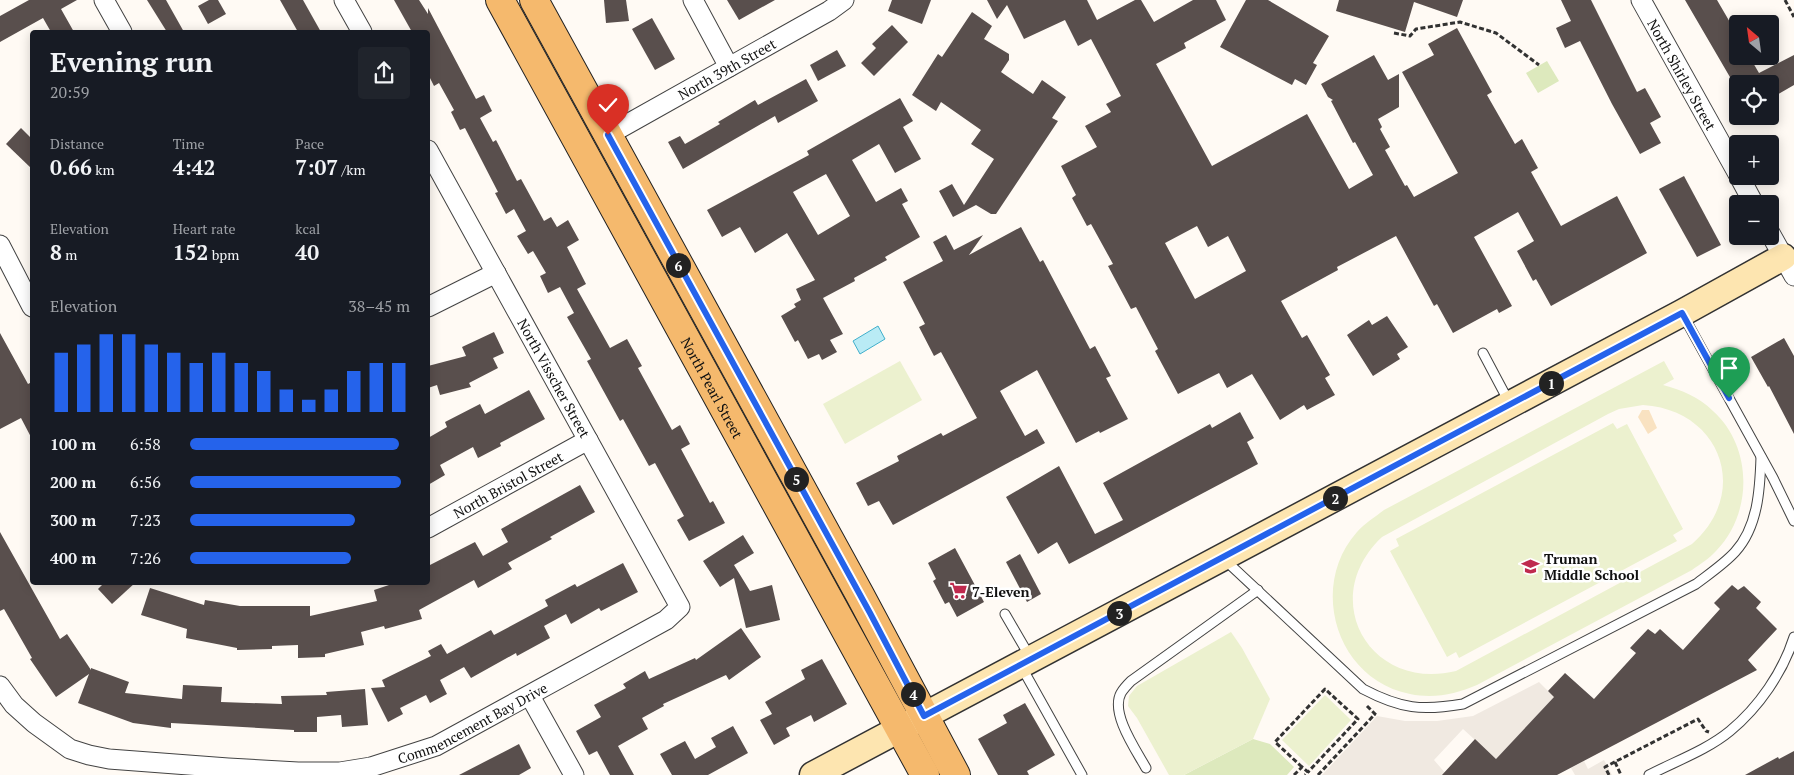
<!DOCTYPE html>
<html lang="en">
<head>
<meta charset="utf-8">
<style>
	:root { --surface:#171b24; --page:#20242c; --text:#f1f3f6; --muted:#9ea1a6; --accent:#2563eb }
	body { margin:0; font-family:"PT Serif",serif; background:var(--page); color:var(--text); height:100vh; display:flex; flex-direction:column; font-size:19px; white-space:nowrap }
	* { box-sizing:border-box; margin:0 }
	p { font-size:16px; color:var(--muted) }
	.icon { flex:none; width:28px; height:28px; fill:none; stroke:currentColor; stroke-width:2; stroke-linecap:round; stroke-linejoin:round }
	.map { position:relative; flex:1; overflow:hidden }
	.side { position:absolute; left:30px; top:30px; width:400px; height:555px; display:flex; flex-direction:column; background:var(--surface); border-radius:5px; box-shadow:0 2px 12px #0003 }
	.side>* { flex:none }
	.needle { width:32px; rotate:331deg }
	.controls { position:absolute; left:1729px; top:15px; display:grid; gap:10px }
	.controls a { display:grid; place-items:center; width:50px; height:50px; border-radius:5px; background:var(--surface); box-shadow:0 2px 12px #0003; font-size:25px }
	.pin { position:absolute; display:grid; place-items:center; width:42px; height:42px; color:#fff; margin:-51px -21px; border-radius:50% 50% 50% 0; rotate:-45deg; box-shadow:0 0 5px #0007 }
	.pin .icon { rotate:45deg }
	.km { position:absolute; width:25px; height:25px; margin:-12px; border-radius:50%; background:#222; color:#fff; font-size:14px; line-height:25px; text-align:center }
	.round { display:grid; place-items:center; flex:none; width:52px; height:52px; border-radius:5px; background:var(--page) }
	.head { display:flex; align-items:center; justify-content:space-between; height:85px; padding:0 20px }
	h1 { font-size:28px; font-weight:600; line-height:38px }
	.figures { display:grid; grid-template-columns:repeat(3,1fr); gap:8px; height:85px; padding:5px 20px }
	.figures div { display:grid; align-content:center }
	.figures b { font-size:21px; font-weight:600 }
	.figures small { font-size:14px; font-weight:400 }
	.figures p { font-size:14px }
	.chart { height:140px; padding:10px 20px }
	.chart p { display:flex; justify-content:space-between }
	.chart svg { width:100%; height:90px; margin-top:5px; stroke:var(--accent); stroke-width:6 }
	ul { padding:0 20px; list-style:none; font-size:16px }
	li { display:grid; grid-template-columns:80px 60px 1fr; align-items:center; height:38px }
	li i { height:12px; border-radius:6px; background:var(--accent) }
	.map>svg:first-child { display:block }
	.green { fill:#dde9bd }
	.sand { fill:#f9e2c1 }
	.pitch { fill:#ecf1cf; fill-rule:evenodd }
	.plaza { fill:#f0e9e1 }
	.water { fill:#b9ebf5; stroke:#41afcb }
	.building { fill:#594f4d; fill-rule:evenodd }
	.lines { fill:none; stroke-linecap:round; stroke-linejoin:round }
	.lane-casing { stroke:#434343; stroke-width:11 }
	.street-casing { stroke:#434343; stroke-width:21 }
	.secondary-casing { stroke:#323232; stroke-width:29 }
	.primary-casing { stroke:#212121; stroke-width:30 }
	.path { stroke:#323232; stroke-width:3; stroke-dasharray:5 2.5; stroke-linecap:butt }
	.lane { stroke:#fff; stroke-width:9 }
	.street { stroke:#fff; stroke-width:19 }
	.secondary { stroke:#fde5b0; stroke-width:26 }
	.primary { stroke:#f5b96d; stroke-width:28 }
	.route-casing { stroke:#fff; stroke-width:10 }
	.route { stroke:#2563eb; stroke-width:6 }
	.labels { text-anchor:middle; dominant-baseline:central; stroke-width:5; stroke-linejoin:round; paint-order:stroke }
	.street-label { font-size:14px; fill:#101010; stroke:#fff }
	.poi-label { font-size:14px; font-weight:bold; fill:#101010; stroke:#fff; text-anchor:start }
</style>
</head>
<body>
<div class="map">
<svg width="1794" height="775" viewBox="0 0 1794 775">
	<rect width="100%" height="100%" fill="#fffaf4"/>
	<g class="green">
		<polygon points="1547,61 1559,81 1538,93 1526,73"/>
		<polygon points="1253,739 1270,744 1294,767 1287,775 1184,775"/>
	</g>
	<polygon class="sand" points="1642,410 1649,410 1657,428 1648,434 1638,417"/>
	<g class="pitch">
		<polygon points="900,361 922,400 845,444 823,404"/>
		<path d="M1664 361 1674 379 1663 385C1682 390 1699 397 1713 411 1753 447 1753 513 1716 551 1709 559 1700 564 1692 570L1477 685C1456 694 1434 699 1410 694 1337 680 1308 587 1357 532 1365 523 1375 517 1384 510ZM1643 405C1721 410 1751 492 1692 544L1456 671C1369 692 1317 598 1382 537L1608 414 1619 409Z"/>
		<polygon points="1613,423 1617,429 1627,424 1683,529 1673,535 1677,541 1459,658 1456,652 1447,657 1390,551 1399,546 1396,539"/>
		<polygon points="1231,632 1242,648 1270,699 1253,739 1184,775 1169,775 1137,718 1128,706 1129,696 1137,686"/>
		<polygon points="1325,695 1351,720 1309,766 1282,740"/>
	</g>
	<g class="plaza">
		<polygon points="1539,682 1554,697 1496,759 1463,729 1434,760 1447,775 1322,775 1377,716 1405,721 1437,721 1473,716"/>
		<polygon points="1604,760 1612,775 1575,775 1571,768 1584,761 1588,769"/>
	</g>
	<polygon class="water" points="878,326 885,339 860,354 853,341"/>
	<g class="building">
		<polygon points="29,0 77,0 61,9 74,32 51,32 43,18 0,42 0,16"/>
		<polygon points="147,0 166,0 184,32 167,32"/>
		<polygon points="209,0 218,0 226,14 208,24 198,6"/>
		<polygon points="280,0 303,0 321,32 298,32"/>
		<polygon points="394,0 419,0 428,14 428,8 476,99 484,95 492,111 480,118 493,142 496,140 517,181 521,179 544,221 551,217 557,227 568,220 579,240 567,247 586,284 577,289 610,348 627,339 642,366 638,368 672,430 680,425 690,444 681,449 710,503 713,501 725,523 689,541 677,520 684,516 655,463 649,466 623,419 620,421 587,361 591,359 567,317 574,313 560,287 548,293 540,276 546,273 533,251 528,254 517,236 526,231 514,209 506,214 495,193 498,192 465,128 460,130 451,112 454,110 439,83 434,86 428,74 428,32 412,32"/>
		<polygon points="604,0 626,0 629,21 606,23"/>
		<polygon points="727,0 775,0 739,20"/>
		<polygon points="892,0 931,0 922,24 888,11"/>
		<path d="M987 0H1087L1097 20 1135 0H1141L1154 22 1193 0H1216L1226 20 1184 43 1186 48 1156 64 1212 166 1307 114 1349 189 1373 175 1355 142 1353 143 1331 101 1333 100 1328 97 1321 84 1374 55 1388 80 1399 74V107L1378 119 1382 127 1380 129 1390 147 1385 150 1405 186 1407 185 1414 197 1458 173 1402 72 1434 55 1428 44 1457 28 1492 92 1487 95 1515 144 1522 139 1538 168 1531 172 1561 226 1617 196 1647 253 1551 306 1536 279 1533 281 1517 251 1534 241 1518 212 1474 237 1512 306 1499 313 1497 309 1453 333 1437 304 1434 306 1396 236 1337 267 1338 270 1281 301 1302 338 1307 335 1330 375 1325 378 1335 395 1307 410 1304 405 1280 420 1252 374 1227 388 1219 373 1178 394 1155 351 1158 349 1136 307 1131 309 1108 266 1113 264 1091 224 1087 226 1072 198 1076 195 1061 166 1097 147 1085 126 1111 112 1106 104 1121 96 1091 39 1078 46 1065 20 1024 39 1007 5 997 19ZM1197 226 1208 247 1228 236 1246 271 1195 299 1165 243Z"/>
		<polygon points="1246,0 1268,0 1329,36 1313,63 1317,65 1306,85 1295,79 1292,85 1220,47"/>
		<polygon points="1339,0 1463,0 1457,17 1414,2 1405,32 1336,11"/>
		<polygon points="1561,0 1591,0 1637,92 1645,88 1661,117 1650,123 1661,143 1640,154 1612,104 1580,41 1565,48 1556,28 1571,21"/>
		<polygon points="1685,0 1717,0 1738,36 1738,56 1749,56 1759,73 1794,55 1794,85 1770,99 1770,84 1734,84"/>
		<polygon points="972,12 992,26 984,39 1009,54 1009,60 1001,72 1033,94 1042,80 1066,97 1052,118 1058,121 996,214 991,214 976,205 953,217 939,191 952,184 964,205 994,159 971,144 981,130 941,102 936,111 912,95 938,54 942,57"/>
		<polygon points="652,18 675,59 655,70 632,29"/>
		<polygon points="892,25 908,42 874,76 861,63 876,48 872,44"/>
		<polygon points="837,50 846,66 818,81 810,65"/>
		<polygon points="806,79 818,101 778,123 775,116 683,169 668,142 680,136 685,144 720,124 718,122 755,100 758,105"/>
		<path d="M900 98 913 121 903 127 921 159 895 173 879 144 852 160 876 202 901 188 908 201 902 204 920 237 885 257 887 260 854 278 855 281 823 298 843 334 830 340 837 352 822 360 819 354 808 359 798 340 795 342 781 316 796 307 794 304 801 300 796 289 815 280 787 233 755 253 740 227 722 237 707 210 809 155 807 151ZM826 174 850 216 818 235 793 192Z"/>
		<polygon points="21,128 32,139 32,169 6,144"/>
		<polygon points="1684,176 1721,245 1697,257 1659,189"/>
		<polygon points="1021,227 1040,262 1043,260 1090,349 1095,346 1111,376 1106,378 1128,419 1100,433 1099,431 1076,443 1037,370 1000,391 1025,436 1037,429 1045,443 893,525 879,501 868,506 856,483 899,461 897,456 941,433 943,436 977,418 941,352 934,356 919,327 925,324 903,282 943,261 933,242 946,235 954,250 983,235 969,255"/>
		<polygon points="1387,316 1408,347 1397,354 1400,359 1373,376 1347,335 1369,320 1372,325"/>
		<polygon points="494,332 504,353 493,358 498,368 469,383 471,387 440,395 437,385 428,388 428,366 466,356 462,347"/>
		<polygon points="0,333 28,384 32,382 32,439 21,418 0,429"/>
		<polygon points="1784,338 1794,356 1794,434 1769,386 1768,387 1751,357"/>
		<polygon points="529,390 545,419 500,443 501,446 478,458 473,447 440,465 445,475 428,485 428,438 447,427 445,422 480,404 485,414"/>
		<polygon points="1240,412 1254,438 1247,442 1258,464 1069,564 1057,542 1038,554 1006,497 1059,466 1095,534 1123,520 1103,483 1210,424 1212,428"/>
		<polygon points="580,485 595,512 550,537 552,539 508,563 512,569 478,588 474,580 419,610 422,619 385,629 384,626 361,632 364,645 325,654 325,657 298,658 298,645 272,646 272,649 237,650 237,648 186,638 187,629 141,615 150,588 204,605 205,600 240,606 310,606 310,616 377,601 374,590 398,582 428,582 428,566 475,542 483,556 508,542 501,529"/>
		<polygon points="0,532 60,639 67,634 91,670 91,668 129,682 125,693 182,699 183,685 222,687 221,702 282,704 281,696 327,695 326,692 365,689 368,725 342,727 341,715 317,717 317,732 294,732 294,730 171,723 171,728 133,723 78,703 89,674 56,697 30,659 32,658 4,609 0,611"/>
		<polygon points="743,535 754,553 734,565 750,591 772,585 780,620 746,628 734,578 720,587 703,561"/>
		<polygon points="955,548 984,602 957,617 949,602 945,604 933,581 936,579 928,563"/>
		<polygon points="1020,554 1041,594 1027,602 1006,562"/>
		<polygon points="623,563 638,592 601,611 599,608 571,624 566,614 544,626 550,638 517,656 516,653 471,678 464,667 440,680 447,694 430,703 426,695 400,708 403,714 388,722 371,688 385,687 382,680 431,656 428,651 441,644 447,654 491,630 494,635 548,606 545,600 575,584 577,587"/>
		<polygon points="105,582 136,582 112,604 98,589"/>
		<polygon points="1732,585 1738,590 1744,586 1761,602 1756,608 1777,629 1748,660 1757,670 1557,775 1442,775 1475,739 1496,759 1554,697 1548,691 1565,673 1594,699 1636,653 1630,648 1648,629 1655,634 1660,629 1683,650 1720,609 1714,603"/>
		<polygon points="741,628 761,657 729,680 726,675 663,704 664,706 642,718 648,729 618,746 634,775 610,775 597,751 589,755 576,731 601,717 594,705 626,688 623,684 645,671 649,679 695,658 696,660"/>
		<polygon points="822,659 847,704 814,722 811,715 786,728 790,736 774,745 760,720 772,714 765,702 805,679 801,670"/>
		<polygon points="1025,703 1055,755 1027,771 1029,775 998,775 978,739 1007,723 1003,715"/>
		<polygon points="733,726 748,753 708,775 672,775 660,754 685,741 695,759 716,747 711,738"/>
		<polygon points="519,744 531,768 519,775 459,775"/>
		<polygon points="1794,751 1794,775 1745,775 1778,757 1779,759"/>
	</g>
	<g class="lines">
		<defs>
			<g id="lane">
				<polyline points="1683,315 1773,478 1794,521"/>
				<polyline points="1483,353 1509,402"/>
				<path d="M1225 560 1363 689C1401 709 1422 711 1463 704L1696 584C1709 574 1724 564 1735 552 1758 527 1760 489 1761 457"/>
				<polyline points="1005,614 1030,657"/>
				<polyline points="1021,666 1082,775"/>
				<path d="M1146 768C1136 750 1110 713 1121 693 1124 688 1128 684 1131 681L1258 590"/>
				<path d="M1649 775C1676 761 1707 750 1730 731 1759 707 1783 672 1794 637"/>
			</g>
			<g id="street">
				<polyline points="104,0 122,32"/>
				<polyline points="344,0 362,32"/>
				<polyline points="693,0 729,67"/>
				<path id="s1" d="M1641 0 1738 174"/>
				<path id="s2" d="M608 135 829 11 844 0"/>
				<polyline points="1739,176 1754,204"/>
				<polyline points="1770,233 1794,276"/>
				<polyline points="0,245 32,307"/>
				<polyline points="428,307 496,273"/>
				<path id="s3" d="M428 528 588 440"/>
				<path id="s4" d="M0 686 14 705 34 723 70 749 89 755 109 759 228 768 298 772H340L371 767 436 746 666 620 680 607 428 150"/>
				<polyline points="530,696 574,775"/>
			</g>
			<polyline id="secondary" points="813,775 1682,313 1783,257"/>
			<g id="primary">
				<path id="s5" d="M500 0 925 775"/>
				<polyline points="534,0 860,595 956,775"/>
			</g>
		</defs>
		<use href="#lane" class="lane-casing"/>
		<use href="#street" class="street-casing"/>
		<use href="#secondary" class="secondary-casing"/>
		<use href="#primary" class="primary-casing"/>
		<g class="path">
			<polyline points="1785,0 1794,17"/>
			<polyline points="1394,33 1410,36 1416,29 1460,22 1496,33 1539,65"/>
			<polyline points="1367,706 1377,716"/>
			<polyline points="1615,762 1621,775"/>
			<polyline points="1302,767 1275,742 1325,689 1358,719 1308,772"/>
			<polyline points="1294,775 1302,767 1308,772 1305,775"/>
			<polyline points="1318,775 1375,714"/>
			<polyline points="1609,775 1605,767 1698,719 1706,731 1709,732"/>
		</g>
		<use href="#lane" class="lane"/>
		<use href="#street" class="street"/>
		<use href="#secondary" class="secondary"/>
		<use href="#primary" class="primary"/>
	</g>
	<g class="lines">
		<defs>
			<polyline id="route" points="608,135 870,613 924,716 1682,313 1729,398"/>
		</defs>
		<use href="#route" class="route-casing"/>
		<use href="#route" class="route"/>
	</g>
	<defs>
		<symbol id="school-bare" viewBox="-9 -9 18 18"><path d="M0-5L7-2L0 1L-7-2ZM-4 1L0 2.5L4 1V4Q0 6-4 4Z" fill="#bf2a4e" stroke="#fff" stroke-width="2.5" paint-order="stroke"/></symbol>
		<symbol id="supermarket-bare" viewBox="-9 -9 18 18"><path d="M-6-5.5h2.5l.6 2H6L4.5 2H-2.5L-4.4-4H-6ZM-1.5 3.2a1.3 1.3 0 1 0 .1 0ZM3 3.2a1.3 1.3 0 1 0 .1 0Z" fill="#bf2a4e" stroke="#fff" stroke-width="2.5" paint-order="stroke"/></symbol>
	</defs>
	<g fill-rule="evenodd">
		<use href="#school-bare" x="1518" y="554" width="25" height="25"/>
		<use href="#supermarket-bare" x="946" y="578" width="25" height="25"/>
	</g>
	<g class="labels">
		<g class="street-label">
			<text stroke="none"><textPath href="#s2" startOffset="136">North 39th Street</textPath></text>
			<text stroke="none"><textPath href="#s1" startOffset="85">North Shirley Street</textPath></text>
			<text transform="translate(554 378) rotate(61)">North Visscher Street</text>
			<text stroke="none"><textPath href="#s5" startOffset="442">North Pearl Street</textPath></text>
			<text stroke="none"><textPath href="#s3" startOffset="91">North Bristol Street</textPath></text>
			<text stroke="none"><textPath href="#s4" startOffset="509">Commencement Bay Drive</textPath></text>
		</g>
		<g class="poi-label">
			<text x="1544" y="558">Truman<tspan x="1544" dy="16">Middle School</tspan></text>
			<text x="972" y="591">7-Eleven</text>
		</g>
	</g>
</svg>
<div class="controls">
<a><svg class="needle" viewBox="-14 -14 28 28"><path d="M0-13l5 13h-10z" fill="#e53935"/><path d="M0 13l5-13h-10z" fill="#9ea1a6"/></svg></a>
<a><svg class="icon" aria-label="locate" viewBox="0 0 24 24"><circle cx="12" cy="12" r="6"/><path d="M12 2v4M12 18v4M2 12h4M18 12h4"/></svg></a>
<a>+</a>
<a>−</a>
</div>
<div class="pin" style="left:1729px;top:398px;background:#1e9e55"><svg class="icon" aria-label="arrive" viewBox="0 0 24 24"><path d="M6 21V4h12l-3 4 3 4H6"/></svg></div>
<div class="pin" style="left:608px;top:135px;background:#d93025"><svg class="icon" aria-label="check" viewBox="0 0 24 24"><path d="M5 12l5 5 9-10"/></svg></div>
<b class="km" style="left:1551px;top:383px">1</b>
<b class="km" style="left:1335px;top:498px">2</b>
<b class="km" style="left:1119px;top:613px">3</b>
<b class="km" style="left:913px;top:694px">4</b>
<b class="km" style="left:796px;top:479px">5</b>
<b class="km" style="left:678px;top:265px">6</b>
<section class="side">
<div class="head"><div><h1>Evening run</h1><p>20:59</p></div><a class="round"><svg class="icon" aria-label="share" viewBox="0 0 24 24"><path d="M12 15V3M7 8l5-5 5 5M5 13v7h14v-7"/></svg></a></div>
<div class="figures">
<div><p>Distance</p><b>0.66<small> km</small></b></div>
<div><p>Time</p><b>4:42</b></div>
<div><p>Pace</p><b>7:07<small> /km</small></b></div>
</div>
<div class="figures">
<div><p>Elevation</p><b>8<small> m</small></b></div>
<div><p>Heart rate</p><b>152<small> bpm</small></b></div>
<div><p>kcal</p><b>40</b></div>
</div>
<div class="chart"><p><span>Elevation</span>38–45 m</p>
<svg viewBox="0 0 160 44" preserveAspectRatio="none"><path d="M5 44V15M15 44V11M25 44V6M35 44V6M45 44V11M55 44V15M65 44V20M75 44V15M85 44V20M95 44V24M105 44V33M115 44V38M125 44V33M135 44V24M145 44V20M155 44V20"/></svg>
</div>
<ul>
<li><b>100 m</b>6:58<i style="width:95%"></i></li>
<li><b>200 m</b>6:56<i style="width:96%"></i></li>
<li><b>300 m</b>7:23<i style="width:75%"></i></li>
<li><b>400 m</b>7:26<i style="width:73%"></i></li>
</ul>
</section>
</div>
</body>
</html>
